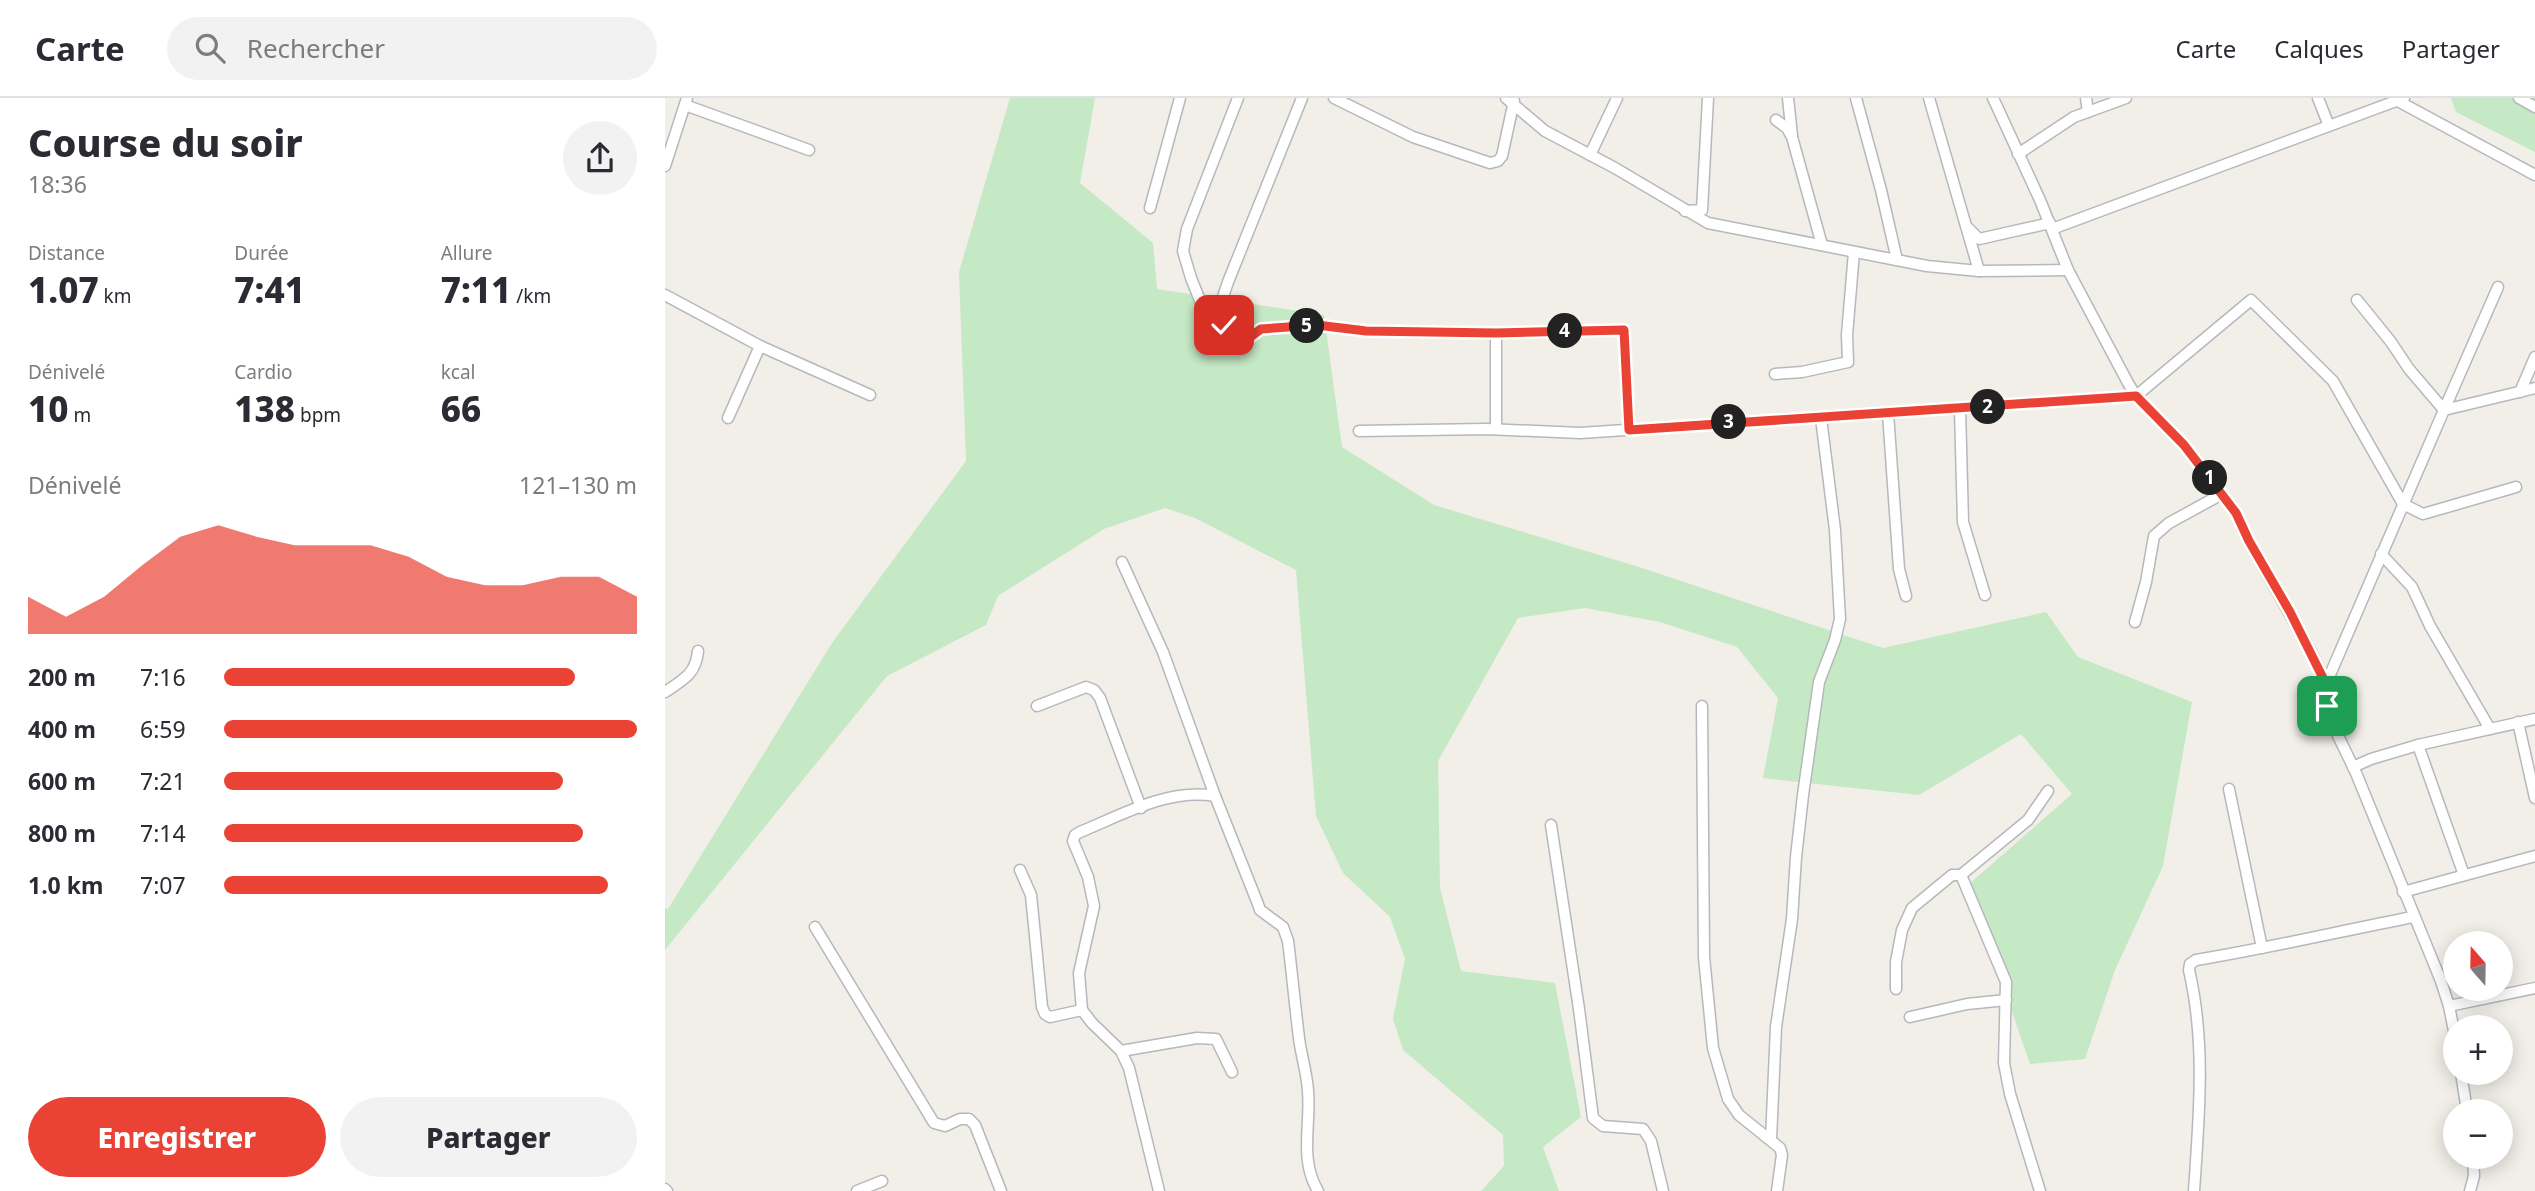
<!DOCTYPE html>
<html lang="fr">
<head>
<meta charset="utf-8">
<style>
	:root { --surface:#fff; --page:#f2f2f3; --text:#2b2b33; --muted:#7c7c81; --line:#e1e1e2; --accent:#ea4335 }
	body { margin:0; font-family:"Noto Sans",sans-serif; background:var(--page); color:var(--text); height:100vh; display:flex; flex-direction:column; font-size:26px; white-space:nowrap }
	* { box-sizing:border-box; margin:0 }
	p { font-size:23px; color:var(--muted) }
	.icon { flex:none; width:38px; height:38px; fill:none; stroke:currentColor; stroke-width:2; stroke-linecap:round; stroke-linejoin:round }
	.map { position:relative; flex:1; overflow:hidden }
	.drawer { display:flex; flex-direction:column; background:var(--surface); width:665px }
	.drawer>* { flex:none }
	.needle { width:46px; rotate:340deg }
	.tools { position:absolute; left:1778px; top:833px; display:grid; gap:14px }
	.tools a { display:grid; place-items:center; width:70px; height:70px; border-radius:50%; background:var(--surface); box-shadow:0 4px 18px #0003; font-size:35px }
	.pin { position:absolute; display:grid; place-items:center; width:60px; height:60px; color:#fff; margin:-30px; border-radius:14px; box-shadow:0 4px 10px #0006 }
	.km { position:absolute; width:35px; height:35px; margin:-18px; border-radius:50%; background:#222; color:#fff; font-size:19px; line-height:35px; text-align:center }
	.round { display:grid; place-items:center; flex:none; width:74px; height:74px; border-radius:37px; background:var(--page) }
	.headline { display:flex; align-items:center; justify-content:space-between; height:119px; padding:0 28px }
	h1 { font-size:38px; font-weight:800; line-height:52px }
	.stats { display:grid; grid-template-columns:repeat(3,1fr); gap:10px; height:119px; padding:7px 28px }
	.stats div { display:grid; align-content:center }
	.stats b { font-size:35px; font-weight:800 }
	.stats small { font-size:19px; font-weight:400 }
	.stats p { font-size:19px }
	.chart { height:196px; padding:14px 28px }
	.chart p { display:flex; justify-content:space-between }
	.chart svg { width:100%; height:126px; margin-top:7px; fill:var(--accent); opacity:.7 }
	.button { display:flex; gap:14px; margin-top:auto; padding:14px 28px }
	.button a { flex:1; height:80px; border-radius:42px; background:var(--accent); color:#fff; font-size:28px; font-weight:800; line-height:80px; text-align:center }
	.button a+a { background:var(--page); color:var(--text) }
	ul { padding:0 28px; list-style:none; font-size:23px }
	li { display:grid; grid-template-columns:112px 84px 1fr; align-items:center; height:52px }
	li i { height:18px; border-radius:9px; background:var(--accent) }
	header { display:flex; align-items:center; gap:42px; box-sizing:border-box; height:98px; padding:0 35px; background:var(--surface); border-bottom:2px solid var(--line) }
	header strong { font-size:33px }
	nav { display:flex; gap:38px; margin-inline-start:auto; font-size:24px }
	.search { width:490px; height:63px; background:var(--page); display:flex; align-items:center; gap:18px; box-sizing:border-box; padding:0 24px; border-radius:38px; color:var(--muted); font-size:26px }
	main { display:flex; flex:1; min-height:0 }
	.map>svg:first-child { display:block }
	.green { fill:#c5e8c5 }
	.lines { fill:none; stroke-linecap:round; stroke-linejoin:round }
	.minor-casing { stroke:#b5b8bc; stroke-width:13 }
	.minor { stroke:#fff; stroke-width:10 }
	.route-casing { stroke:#fff; stroke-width:14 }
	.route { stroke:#ea4335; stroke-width:9 }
</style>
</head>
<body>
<header>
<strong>Carte</strong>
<div class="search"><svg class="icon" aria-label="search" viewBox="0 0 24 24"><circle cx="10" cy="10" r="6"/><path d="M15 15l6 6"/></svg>Rechercher</div>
<nav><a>Carte</a><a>Calques</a><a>Partager</a></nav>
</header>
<main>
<section class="drawer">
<div class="headline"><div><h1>Course du soir</h1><p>18:36</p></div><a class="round"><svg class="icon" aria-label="share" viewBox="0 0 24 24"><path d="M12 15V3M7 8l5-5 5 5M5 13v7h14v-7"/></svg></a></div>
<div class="stats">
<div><p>Distance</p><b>1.07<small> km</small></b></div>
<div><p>Durée</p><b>7:41</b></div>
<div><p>Allure</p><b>7:11<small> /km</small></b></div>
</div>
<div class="stats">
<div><p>Dénivelé</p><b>10<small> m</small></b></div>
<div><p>Cardio</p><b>138<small> bpm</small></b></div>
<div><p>kcal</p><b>66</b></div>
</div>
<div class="chart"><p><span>Dénivelé</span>121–130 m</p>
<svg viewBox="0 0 160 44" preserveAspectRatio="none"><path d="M0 44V31L10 38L20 31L30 20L40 10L50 6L60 10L70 13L80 13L90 13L100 17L110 24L120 27L130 27L140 24L150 24L160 31V44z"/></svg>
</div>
<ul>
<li><b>200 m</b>7:16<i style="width:85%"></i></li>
<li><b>400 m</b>6:59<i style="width:100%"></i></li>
<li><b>600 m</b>7:21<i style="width:82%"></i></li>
<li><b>800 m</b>7:14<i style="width:87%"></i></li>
<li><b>1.0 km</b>7:07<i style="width:93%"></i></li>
</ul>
<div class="button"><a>Enregistrer</a><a>Partager</a></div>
</section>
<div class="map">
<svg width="1870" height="1093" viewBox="0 0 1870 1093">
	<rect width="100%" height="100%" fill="#f1efe8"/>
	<g class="green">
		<polygon points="345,0 430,0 415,85 488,145 492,191 659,217 677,349 769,407 974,469 1218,550 1381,514 1413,559 1527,604 1498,768 1450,872 1420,961 1365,966 1303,787 1407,696 1356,636 1254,697 1098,680 1113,600 1072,549 995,524 920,510 853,520 773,663 775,790 796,873 890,885 916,1019 878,1049 894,1093 816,1093 839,1068 838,1037 738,952 728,921 740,861 725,819 678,775 651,718 631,472 530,420 500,410 439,431 333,498 321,527 222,578 0,852 0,810 3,811 167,545 301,363 294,174"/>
		<polygon points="1786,0 1870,0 1870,54 1791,14"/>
	</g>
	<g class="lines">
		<defs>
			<g id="minor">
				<polyline points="573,0 522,131 518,153 526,180 544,225 559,227 581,241 596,231 652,227 701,233 831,235"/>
				<polyline points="669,0 748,39 825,65 833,63 837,58 849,3"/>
				<polyline points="841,0 880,33 950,70 1043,125 1262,168 1314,173 1403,172"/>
				<polyline points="1123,0 1127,38"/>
				<polyline points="1191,0 1216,92 1232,162"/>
				<polyline points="1264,0 1314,173"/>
				<polyline points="1328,0 1375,102 1403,172 1463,285 1471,298 1519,347 1571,415 1584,443 1646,554 1661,586 1664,619 1691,675 1776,883 1784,908 1790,938"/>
				<polyline points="1421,0 1423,14"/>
				<polyline points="1653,0 1664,28"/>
				<polyline points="1854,0 1870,9"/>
				<polyline points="1733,3 1870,77"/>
				<polyline points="20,7 144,52"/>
				<polyline points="1111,22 1122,30 1127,39 1157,147"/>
				<polyline points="1353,56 1409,19 1461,0"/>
				<polyline points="925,57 952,0"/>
				<polyline points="0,68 22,0"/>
				<polyline points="485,110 515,0"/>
				<polyline points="1020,113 1037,112 1043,0"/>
				<polyline points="1301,128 1314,141 1385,125"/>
				<polyline points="1387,131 1739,0"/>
				<polyline points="0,197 95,248 63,320"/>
				<polyline points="1692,202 1726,244 1744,271 1779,312 1833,189"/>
				<polyline points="549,226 563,184 637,0"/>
				<polyline points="95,248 205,297"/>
				<polyline points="1110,276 1137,274 1183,264 1182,237 1189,154"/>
				<polyline points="1855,294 1870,259"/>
				<polyline points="1295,311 1298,424 1320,497"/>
				<polyline points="1223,315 1234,471 1241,498"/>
				<polyline points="831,331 831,235 959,232 964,332"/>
				<polyline points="694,333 821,331 915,335 1471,298 1586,202 1668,283 1738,406 1758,416 1851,389"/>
				<polyline points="1716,456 1747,489 1765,528 1825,631"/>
				<path d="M457 464 498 554 550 698 593 806 595 812 618 829 623 843C627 875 630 908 634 940 636 957 642 975 643 993 646 1028 634 1061 653 1093"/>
				<polyline points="1470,524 1481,484 1489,438 1504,425 1557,396"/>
				<polyline points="1661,586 1779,312 1870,290"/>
				<path d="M0 594C18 582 31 576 33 553"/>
				<polyline points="372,608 421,589 429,592 435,600 476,710"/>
				<polyline points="1037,608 1039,859 1048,950 1063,1001 1074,1017 1115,1050 1117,1057 1112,1093"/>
				<polyline points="1853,624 1870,700"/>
				<polyline points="1753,647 1799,777"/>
				<polyline points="1688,669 1706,661 1753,647 1870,621"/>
				<polyline points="1564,691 1597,850"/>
				<polyline points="886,727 914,911 928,1020 938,1028 978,1031 986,1043 998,1093"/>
				<polyline points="355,772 366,797 377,909 380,916 385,919 417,912"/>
				<polyline points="1738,794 1870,758"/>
				<polyline points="150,829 269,1025 280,1028 295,1021 304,1021 310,1027 336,1093"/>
				<polyline points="1231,891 1231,864 1237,832 1247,810 1287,777 1296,777"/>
				<polyline points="1784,908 1870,890"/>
				<polyline points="1245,919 1302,906 1341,902"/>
				<polyline points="456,953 532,940 551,941 567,974"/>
				<polyline points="1796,975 1802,1013"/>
				<polyline points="1106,1041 1111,929 1127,821 1131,759 1138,697 1154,584 1170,542 1175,521 1170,432 1156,320"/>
				<polyline points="0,1091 2,1093"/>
				<polyline points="192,1093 217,1083"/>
				<path d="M494 1093 464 970 456 953 427 925 417 912 414 875 429 808 423 779 408 743 410 737 415 734C457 717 503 690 550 698"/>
				<polyline points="1375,1093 1345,996 1339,965 1341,884 1296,777 1363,722 1383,693"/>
				<path d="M1529 1093C1534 1019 1541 945 1524 872L1525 866 1531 862C1604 850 1676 833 1748 819"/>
				<polyline points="1805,1093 1809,1078 1808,1059"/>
			</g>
		</defs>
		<use href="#minor" class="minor-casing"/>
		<use href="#minor" class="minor"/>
	</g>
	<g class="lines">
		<defs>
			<polyline id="route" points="559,227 581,242 596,231 652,227 701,233 831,235 959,232 964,332 1471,298 1519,347 1571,415 1584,443 1625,514 1661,586 1662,608"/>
		</defs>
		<use href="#route" class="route-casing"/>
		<use href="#route" class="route"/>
	</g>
</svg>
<div class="tools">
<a><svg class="needle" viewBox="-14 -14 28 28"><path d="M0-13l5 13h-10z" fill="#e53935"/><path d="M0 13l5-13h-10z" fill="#7c7c81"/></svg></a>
<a>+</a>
<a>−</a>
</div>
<div class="pin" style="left:1662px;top:608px;background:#1e9e55"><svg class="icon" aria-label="arrive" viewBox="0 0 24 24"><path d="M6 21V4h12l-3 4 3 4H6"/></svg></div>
<div class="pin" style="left:559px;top:227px;background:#d93025"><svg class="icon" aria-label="check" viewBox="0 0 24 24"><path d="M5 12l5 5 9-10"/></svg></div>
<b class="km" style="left:1545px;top:380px">1</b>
<b class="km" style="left:1323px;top:309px">2</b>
<b class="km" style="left:1064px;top:324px">3</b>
<b class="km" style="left:900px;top:233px">4</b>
<b class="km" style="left:642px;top:228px">5</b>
</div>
</main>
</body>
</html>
